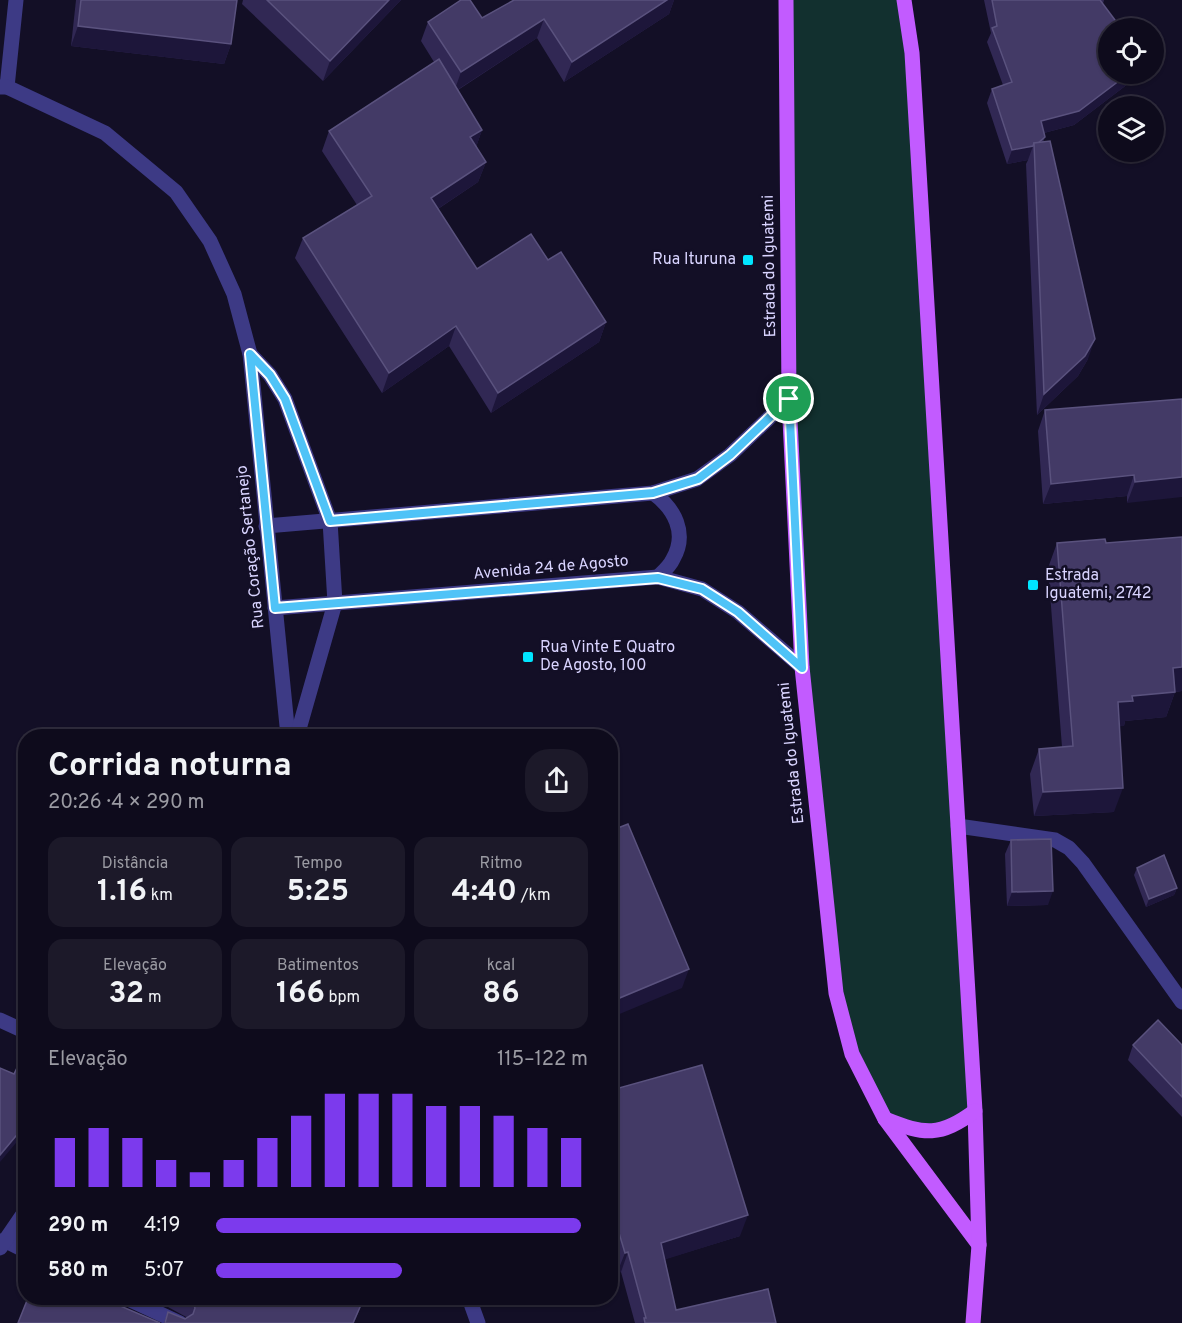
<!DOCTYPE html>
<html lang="pt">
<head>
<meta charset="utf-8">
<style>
	:root { --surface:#0e0b1c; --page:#1c1929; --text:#f1f3f6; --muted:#9b9ba3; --line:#2e2b3b; --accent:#7c3aed }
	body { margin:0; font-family:Overpass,sans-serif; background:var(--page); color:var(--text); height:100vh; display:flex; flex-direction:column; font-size:22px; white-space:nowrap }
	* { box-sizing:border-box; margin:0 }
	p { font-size:20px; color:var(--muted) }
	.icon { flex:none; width:33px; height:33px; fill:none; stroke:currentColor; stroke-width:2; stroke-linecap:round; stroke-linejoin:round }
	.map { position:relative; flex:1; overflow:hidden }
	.panel { position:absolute; left:18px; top:729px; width:600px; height:576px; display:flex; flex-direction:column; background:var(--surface); border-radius:24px; box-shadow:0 2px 4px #0004,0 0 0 2px var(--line) }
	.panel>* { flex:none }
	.fabs { position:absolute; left:1098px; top:18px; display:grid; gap:12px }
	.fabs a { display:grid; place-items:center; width:66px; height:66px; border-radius:50%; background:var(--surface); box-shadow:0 2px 4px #0004,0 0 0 2px var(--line); font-size:30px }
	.pin { position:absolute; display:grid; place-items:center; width:51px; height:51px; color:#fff; margin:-26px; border:3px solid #fff; border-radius:50%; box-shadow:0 2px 6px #0007 }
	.round { display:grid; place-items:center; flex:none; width:63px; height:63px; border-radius:24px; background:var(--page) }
	.head { display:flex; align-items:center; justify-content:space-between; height:102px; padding:0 30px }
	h1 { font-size:33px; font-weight:700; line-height:45px }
	.stats { display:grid; grid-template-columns:repeat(3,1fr); gap:9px; height:102px; padding:6px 30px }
	.stats div { display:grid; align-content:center; border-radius:15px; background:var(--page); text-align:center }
	.stats b { font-size:30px; font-weight:700 }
	.stats small { font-size:16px; font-weight:400 }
	.stats p { font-size:16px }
	.chart { height:168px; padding:12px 30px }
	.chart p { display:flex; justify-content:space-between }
	.chart svg { width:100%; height:108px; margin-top:6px; stroke:var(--accent); stroke-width:6 }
	ul { padding:0 30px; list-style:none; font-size:20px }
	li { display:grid; grid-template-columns:96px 72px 1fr; align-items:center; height:45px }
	li i { height:15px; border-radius:8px; background:var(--accent) }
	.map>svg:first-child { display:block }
	.green { fill:#12302f }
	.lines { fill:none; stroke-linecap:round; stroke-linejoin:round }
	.minor { stroke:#3d3a85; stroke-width:15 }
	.tertiary { stroke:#3d3a85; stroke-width:15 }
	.primary { stroke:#c25bff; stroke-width:15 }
	.wall { fill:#312854 }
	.shaded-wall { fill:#1d163a }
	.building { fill:#433a66; stroke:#5a527e; stroke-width:1.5 }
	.route-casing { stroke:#fff; stroke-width:12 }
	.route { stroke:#4fc3f7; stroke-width:8 }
	.poi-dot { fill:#00e5ff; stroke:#130f26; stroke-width:2 }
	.labels { text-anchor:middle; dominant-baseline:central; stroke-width:5; stroke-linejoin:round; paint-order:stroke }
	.poi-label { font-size:16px; fill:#d9d4ff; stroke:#130f26; text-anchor:start }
	.street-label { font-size:16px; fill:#d9d4ff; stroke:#130f26 }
</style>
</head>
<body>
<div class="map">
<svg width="1182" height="1323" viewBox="0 0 1182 1323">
	<rect width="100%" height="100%" fill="#130f26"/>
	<polygon class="green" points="786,0 904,0 975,1111 946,1128 885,1119 836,993 802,667"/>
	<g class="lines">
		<g class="minor">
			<polyline points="7,87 16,0"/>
			<polyline points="958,826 1055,840 1069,848 1083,863 1182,1002"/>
			<polyline points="0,1020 26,1032"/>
			<polyline points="4,1240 26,1251"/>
			<polyline points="0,1248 26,1210"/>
			<polyline points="126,1298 180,1323"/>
		</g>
		<g class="tertiary">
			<polyline points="0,87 7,87 105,133 176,192 210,241 234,294 250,354 288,736"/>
			<polyline points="250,354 270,375 285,399 330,521 335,603 297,736"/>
			<path d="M653 493C674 508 688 533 673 559 670 566 663 572 658 577"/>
			<polyline points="266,526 653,493 697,479 730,455 789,399"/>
			<polyline points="275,608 658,577 702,589 738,612 802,667"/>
			<polyline points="469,1298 478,1323"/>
		</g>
		<g class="primary">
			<polyline points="786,0 789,399 802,667 836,993 852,1054 885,1119 979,1245"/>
			<polyline points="904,0 912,53 975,1111 979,1245 973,1323"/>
			<path d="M885 1119C925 1135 940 1137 975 1111"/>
		</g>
	</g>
	<g class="wall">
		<polygon points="76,0 237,0 231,44 224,64 71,46"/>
		<polygon points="243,0 401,0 323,81 242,4"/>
		<polygon points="514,0 674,0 669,14 564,82 537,38 458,90 482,130 476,147 486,162 478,182 438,209 477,269 548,260 606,322 599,342 491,413 449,346 382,393 295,258 303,238 357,205 322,151 329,131 434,62 421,41 428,22 482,18"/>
		<polygon points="984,0 1104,0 1103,4 1137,77 1074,125 1044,133 1045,137 1043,142 1088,359 1078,376 1037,415 1026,164 1028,160 1007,164 987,103 992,89 1003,85 987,42 991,33"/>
		<polygon points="1182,399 1127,503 1127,496 1043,504 1038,431 1045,410"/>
		<polygon points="1057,543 1106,543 1182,691 1175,692 1166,717 1125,721 1124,726 1119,726 1114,812 1034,816 1030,774 1039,749 1062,747 1048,568"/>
		<polygon points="1011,840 1048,905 1007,906 1005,854"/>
		<polygon points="1137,868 1177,888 1174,895 1146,907 1134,875"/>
		<polygon points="1133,1045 1182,1045 1182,1117 1128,1060"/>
		<polygon points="610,1087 612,1090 740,1236 665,1259 676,1310 776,1323 635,1323 621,1272 617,1273 610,1249"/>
		<polygon points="171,1298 364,1298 354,1323 164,1323 168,1312 185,1319 188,1318 168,1307"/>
	</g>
	<g class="shaded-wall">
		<polygon points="389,0 401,0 323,81 330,61"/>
		<polygon points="667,0 674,0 669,14 564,82 572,62"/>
		<polygon points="544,19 537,38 454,92 461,72"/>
		<polygon points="78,26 231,44 224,64 71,46"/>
		<polygon points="1128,74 1138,74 1137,77 1074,125 1036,135 1041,121"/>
		<polygon points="482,130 475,150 470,137"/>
		<polygon points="1033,146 1028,160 1007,164 1012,150"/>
		<polygon points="486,162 478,182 424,218 431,198"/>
		<polygon points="606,322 599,342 491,413 498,393"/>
		<polygon points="456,326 449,346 382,393 389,373"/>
		<polygon points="1095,339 1088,359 1078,376 1037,415 1044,394"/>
		<polygon points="1134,475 1127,496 1043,504 1051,484"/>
		<polygon points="1182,477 1182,497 1127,503 1135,482"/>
		<polygon points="1182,667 1182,691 1164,693 1173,668"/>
		<polygon points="1175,692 1166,717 1125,721 1124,726 1109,727 1118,702 1132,696"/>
		<polygon points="1123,788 1114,812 1034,816 1043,792"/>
		<polygon points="1177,888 1174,895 1146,907 1149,899"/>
		<polygon points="1053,891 1048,905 1007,906 1012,892"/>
		<polygon points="689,969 682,988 610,1018 610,1002"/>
		<polygon points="26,1124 26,1131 0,1162 0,1155"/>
		<polygon points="748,1215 740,1236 654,1263 661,1243"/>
		<polygon points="628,1252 621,1272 617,1273 625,1253"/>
		<polygon points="364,1298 354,1323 353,1323"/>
	</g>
	<g class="building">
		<polygon points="81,0 237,0 231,44 78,26"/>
		<polygon points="267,0 389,0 330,61"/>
		<polygon points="461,0 470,0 482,18 514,0 667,0 572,62 544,19 461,72 428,22"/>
		<polygon points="992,0 1100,0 1121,28 1108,28 1108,74 1128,74 1079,111 1041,121 1045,137 1038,143 1034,143 1033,146 1012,150 992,89 1012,82 992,28 997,26"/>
		<polygon points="439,59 482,130 470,137 486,162 431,198 477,269 531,234 548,260 561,252 606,322 498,393 456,326 389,373 303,238 372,196 329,131"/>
		<polygon points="1050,141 1095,339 1085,356 1044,394 1034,143"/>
		<polygon points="1182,399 1182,477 1135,482 1134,475 1051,484 1045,410"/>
		<polygon points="1182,537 1182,667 1173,668 1175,692 1132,696 1133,701 1118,702 1123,788 1043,792 1039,749 1073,746 1057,543 1105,539 1106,543"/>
		<polygon points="628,824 689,969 610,1002 610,831"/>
		<polygon points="1051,839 1053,891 1012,892 1011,840"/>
		<polygon points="1164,855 1177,888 1149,899 1137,868"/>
		<polygon points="1158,1020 1182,1045 1182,1097 1133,1045"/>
		<polygon points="26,1049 26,1124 0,1155 0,1068 14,1074"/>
		<polygon points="702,1065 748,1215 661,1243 676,1310 768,1289 776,1323 645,1323 644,1318 646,1318 628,1252 625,1253 610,1203 610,1087 612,1090"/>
		<polygon points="28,1298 102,1298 160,1323 18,1323"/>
		<polygon points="181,1298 364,1298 353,1323 165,1323 168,1312 185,1319 193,1314 195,1308 193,1303"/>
	</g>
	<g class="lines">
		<defs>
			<polygon id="route" points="250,354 270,375 285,399 330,521 653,493 698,479 730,455 789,399 802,668 738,612 702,589 658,578 275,608"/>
		</defs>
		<use href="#route" class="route-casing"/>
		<use href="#route" class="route"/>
	</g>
	<g class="poi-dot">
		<rect x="742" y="254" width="12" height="12" rx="3"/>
		<rect x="1027" y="579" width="12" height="12" rx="3"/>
		<rect x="522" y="651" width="12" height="12" rx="3"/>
	</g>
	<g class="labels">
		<g class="poi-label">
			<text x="736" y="260" text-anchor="end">Rua Ituruna</text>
			<text x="1045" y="576">Estrada<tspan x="1045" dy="18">Iguatemi, 2742</tspan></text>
			<text x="540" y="648">Rua Vinte E Quatro<tspan x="540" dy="18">De Agosto, 100</tspan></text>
		</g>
		<g class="street-label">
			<text transform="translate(770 266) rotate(-91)">Estrada do Iguatemi</text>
			<text transform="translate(251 547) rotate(-96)">Rua Coração Sertanejo</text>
			<text transform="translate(551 568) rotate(-5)">Avenida 24 de Agosto</text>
			<text transform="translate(792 753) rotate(-96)">Estrada do Iguatemi</text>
		</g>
	</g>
</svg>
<div class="fabs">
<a><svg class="icon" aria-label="locate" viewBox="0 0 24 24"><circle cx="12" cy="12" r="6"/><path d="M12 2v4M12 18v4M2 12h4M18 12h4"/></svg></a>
<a><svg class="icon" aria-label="layers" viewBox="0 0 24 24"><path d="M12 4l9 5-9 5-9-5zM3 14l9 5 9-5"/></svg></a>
</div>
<div class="pin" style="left:789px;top:399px;background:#1e9e55"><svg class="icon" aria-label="arrive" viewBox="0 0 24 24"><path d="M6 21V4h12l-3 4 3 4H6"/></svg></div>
<section class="panel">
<div class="head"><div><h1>Corrida noturna</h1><p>20:26 · 4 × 290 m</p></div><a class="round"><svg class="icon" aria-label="share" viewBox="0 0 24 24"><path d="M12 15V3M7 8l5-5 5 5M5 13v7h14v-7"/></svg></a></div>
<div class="stats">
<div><p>Distância</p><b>1.16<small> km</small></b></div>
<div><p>Tempo</p><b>5:25</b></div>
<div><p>Ritmo</p><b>4:40<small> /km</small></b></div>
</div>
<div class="stats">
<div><p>Elevação</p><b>32<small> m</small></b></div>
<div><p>Batimentos</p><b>166<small> bpm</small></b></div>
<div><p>kcal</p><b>86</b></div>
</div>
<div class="chart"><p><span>Elevação</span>115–122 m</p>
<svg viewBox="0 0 160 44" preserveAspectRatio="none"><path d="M5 44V24M15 44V20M25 44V24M35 44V33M45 44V38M55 44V33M65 44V24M75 44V15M85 44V6M95 44V6M105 44V6M115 44V11M125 44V11M135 44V15M145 44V20M155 44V24"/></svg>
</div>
<ul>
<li><b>290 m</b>4:19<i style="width:98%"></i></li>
<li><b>580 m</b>5:07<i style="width:50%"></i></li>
</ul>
</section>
</div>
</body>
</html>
